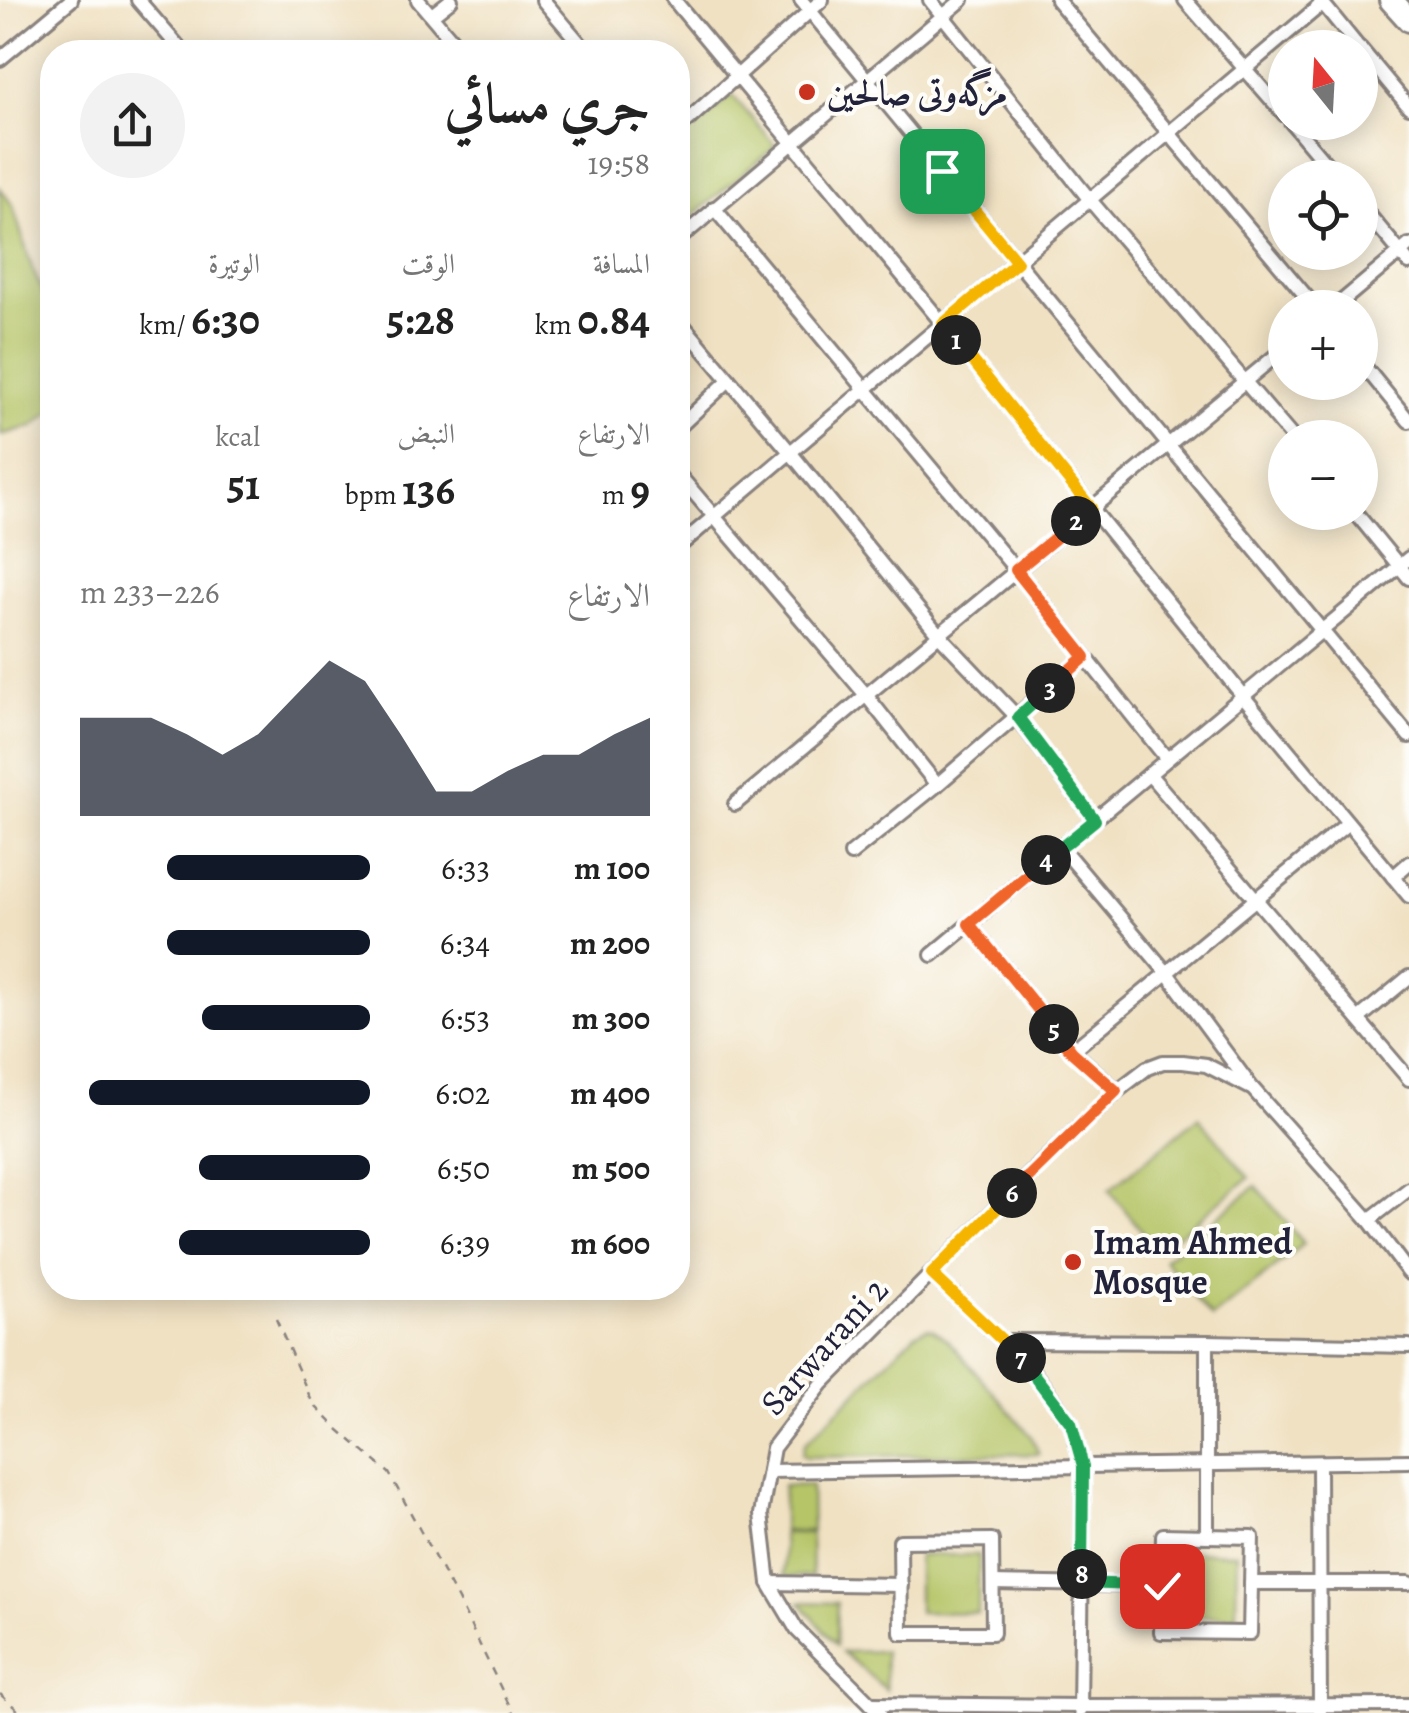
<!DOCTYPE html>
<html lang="ar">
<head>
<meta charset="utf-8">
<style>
	:root { --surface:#fff; --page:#f2f2f2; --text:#222; --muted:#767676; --accent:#111827 }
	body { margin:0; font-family:Alegreya,Amiri,serif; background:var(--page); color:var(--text); direction:rtl; height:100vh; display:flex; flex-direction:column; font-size:38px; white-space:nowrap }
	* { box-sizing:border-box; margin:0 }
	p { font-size:32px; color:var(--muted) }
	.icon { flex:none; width:55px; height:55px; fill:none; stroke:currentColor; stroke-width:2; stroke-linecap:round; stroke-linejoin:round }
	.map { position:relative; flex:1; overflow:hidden; direction:ltr }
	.panel { position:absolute; left:40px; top:40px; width:650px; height:1260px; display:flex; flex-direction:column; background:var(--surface); border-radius:40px; box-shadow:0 5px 25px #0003; direction:rtl }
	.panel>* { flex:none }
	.needle { width:65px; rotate:342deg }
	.controls { position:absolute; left:1268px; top:30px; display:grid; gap:20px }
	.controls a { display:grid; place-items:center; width:110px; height:110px; border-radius:50%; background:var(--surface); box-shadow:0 5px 25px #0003; font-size:50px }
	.pin { position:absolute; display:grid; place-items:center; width:85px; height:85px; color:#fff; margin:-42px; border-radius:20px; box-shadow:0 5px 15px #0006 }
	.km { position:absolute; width:50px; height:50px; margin:-25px; border-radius:50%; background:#222; color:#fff; font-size:28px; line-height:50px; text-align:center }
	.round { display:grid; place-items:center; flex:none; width:105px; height:105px; border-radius:52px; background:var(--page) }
	.head { display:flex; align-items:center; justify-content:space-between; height:170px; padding:0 40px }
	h1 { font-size:55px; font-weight:700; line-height:75px }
	.metrics { display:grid; grid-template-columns:repeat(3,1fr); gap:15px; height:170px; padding:10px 40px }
	.metrics div { display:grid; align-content:center }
	.metrics b { font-size:42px; font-weight:700 }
	.metrics small { font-size:28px; font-weight:400 }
	.metrics p { font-size:28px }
	.chart { height:280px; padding:20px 40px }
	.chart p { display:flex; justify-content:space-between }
	.chart svg { width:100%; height:180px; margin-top:10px; fill:var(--accent); opacity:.7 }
	ul { padding:0 40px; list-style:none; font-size:32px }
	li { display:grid; grid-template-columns:160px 120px 1fr; align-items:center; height:75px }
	li i { height:25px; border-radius:12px; background:var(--accent) }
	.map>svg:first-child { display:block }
	.green { fill:#b6c567; stroke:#6c7451; stroke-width:2.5 }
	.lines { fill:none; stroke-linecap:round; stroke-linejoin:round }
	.minor-casing { stroke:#89827e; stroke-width:18 }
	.trunk-casing { stroke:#89827e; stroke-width:28 }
	.path { stroke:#89827e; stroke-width:2.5; stroke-dasharray:8 8; stroke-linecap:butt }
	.minor { stroke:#fff; stroke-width:12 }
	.trunk { stroke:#fff; stroke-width:22 }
	.split-1-casing { stroke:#fff; stroke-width:20 }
	.split-2-casing { stroke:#fff; stroke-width:20 }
	.split-3-casing { stroke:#fff; stroke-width:20 }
	.split-4-casing { stroke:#fff; stroke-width:20 }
	.split-5-casing { stroke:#fff; stroke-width:20 }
	.split-6-casing { stroke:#fff; stroke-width:20 }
	.split-7-casing { stroke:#fff; stroke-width:20 }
	.split-8-casing { stroke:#fff; stroke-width:20 }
	.split-9-casing { stroke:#fff; stroke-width:20 }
	.split-1 { stroke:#f5b400; stroke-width:12 }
	.split-2 { stroke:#f5b400; stroke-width:12 }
	.split-3 { stroke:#f0652b; stroke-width:12 }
	.split-4 { stroke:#22a559; stroke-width:12 }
	.split-5 { stroke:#f0652b; stroke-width:12 }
	.split-6 { stroke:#f0652b; stroke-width:12 }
	.split-7 { stroke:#f5b400; stroke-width:12 }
	.split-8 { stroke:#22a559; stroke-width:12 }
	.split-9 { stroke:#22a559; stroke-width:12 }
	.poi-dot { fill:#c8321e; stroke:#fdfcf7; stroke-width:4 }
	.labels { text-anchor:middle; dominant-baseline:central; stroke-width:8; stroke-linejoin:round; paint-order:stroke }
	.poi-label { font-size:35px; font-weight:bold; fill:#22223b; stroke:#fdfcf7; text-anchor:start }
	.street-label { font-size:35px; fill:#22223b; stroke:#fdfcf7 }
</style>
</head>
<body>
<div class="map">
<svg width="1409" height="1713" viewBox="0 0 1409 1713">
	<rect width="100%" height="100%" fill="#fdfcf7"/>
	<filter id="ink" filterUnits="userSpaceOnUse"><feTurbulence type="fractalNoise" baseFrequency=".01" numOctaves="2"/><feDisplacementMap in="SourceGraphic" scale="20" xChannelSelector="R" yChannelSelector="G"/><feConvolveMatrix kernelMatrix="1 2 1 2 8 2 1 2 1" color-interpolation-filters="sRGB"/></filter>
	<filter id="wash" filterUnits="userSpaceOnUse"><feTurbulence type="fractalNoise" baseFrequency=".0048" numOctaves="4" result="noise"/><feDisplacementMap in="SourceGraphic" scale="40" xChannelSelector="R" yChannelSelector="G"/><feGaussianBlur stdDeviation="2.25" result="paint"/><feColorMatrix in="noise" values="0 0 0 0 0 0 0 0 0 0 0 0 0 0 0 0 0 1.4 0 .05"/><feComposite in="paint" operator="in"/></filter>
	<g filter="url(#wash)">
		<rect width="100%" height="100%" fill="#f0e1c2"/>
		<g class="green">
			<polygon points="732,95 776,146 678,228 678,142"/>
			<polygon points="0,188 13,206 32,268 52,313 52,411 33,426 1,435"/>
			<polygon points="1199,1117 1249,1178 1158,1251 1109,1190"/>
			<polygon points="1256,1186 1304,1244 1212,1318 1164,1260"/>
			<polygon points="927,1328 932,1329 948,1340 1031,1436 1039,1454 806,1457 802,1454 805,1443 915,1334"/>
			<polygon points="811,1485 812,1531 783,1531 783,1486"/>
			<polygon points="783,1533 811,1533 812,1576 784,1577"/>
			<polygon points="1179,1552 1237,1553 1236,1616 1178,1616"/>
			<polygon points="918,1555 979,1555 978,1613 918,1612"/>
			<polygon points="800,1602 837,1603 836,1645"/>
			<polygon points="884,1651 886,1690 842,1652"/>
		</g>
	</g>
	<g filter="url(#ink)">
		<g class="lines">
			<defs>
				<g id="minor">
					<polyline points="138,0 183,52"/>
					<polyline points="418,0 462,52"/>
					<polyline points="543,0 587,52"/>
					<polyline points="674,0 943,324 1243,696 1409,896"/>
					<polyline points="801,0 1409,736"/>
					<polyline points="930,0 1090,200 1293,438"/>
					<polyline points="1057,0 1316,308"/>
					<polyline points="1185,0 1285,115"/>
					<polyline points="1320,0 1359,48"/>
					<polyline points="432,15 451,0"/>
					<polyline points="1360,48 1409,107"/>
					<polyline points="0,59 71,0"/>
					<polyline points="1291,122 1338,178"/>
					<polyline points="678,129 822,0"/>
					<polyline points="1360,204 1409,263"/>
					<polyline points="714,208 1016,570 1167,759"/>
					<polyline points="678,240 962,0"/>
					<polyline points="1334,308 1409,245"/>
					<polyline points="678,319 790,452 939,635 1017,717 1095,820"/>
					<polyline points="1360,361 1409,421"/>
					<polyline points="678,428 729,380"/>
					<polyline points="678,474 866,695 937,785"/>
					<polyline points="1355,512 1409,578"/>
					<polyline points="678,547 1323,3"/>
					<polyline points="1149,774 1409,1079"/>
					<polyline points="735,804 1285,348"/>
					<polyline points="1061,847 1167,973 1252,1088"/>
					<polyline points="851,854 937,785 1085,657"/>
					<polyline points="1393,877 1409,863"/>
					<polyline points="969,924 1072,1051 1117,1091"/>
					<polyline points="932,955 1409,558"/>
					<polyline points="1358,1019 1409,977"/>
					<polyline points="1072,1051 1348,823"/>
					<polyline points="1369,1220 1409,1189"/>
					<polyline points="932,1274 1027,1364 1071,1423 1083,1466 1080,1711"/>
					<polyline points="1004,1341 1207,1342 1409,1346"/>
					<polyline points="1207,1342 1207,1536"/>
					<polyline points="1319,1463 1320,1711"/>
					<polyline points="769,1471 1409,1461"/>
					<polygon points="1163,1535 1252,1537 1250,1633 1161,1632"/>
					<polygon points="992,1540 993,1633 901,1633 900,1541"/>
					<polyline points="769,1583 901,1585"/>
					<polyline points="993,1583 1162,1586"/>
					<polyline points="1251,1583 1409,1583"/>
					<polyline points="871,1704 1080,1706 1409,1705"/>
					<polyline points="880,1713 797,1630 769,1583 761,1514 773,1448 822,1384 1038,1166 1117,1091 1147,1068 1163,1062 1183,1062 1206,1065 1253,1089 1369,1220 1409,1273"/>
				</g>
				<polyline id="trunk" points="1391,0 1409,20"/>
			</defs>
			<use href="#minor" class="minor-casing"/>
			<use href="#trunk" class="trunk-casing"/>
			<g class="path">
				<polyline points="276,1319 313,1404 339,1430 389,1473 458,1600 513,1713"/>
				<polyline points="0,1694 21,1713"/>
			</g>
			<use href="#minor" class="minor"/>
			<use href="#trunk" class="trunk"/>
		</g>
	</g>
	<g class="lines" filter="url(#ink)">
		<defs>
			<polyline id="split-1" points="942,171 1017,262 943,324 956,340"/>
			<polyline id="split-2" points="956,340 1091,508 1076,521"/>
			<polyline id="split-3" points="1050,688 1085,657 1016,570 1076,521"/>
			<polyline id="split-4" points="1046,860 1095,820 1018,717 1050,688"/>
			<polyline id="split-5" points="1046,860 969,924 1054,1029"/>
			<polyline id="split-6" points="1012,1193 1116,1091 1072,1052 1054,1029"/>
			<polyline id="split-7" points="1012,1193 932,1274 1021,1358"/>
			<polyline id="split-8" points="1021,1358 1071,1423 1083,1466 1082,1574"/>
			<polyline id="split-9" points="1082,1574 1082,1583 1162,1586"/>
		</defs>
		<use href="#split-1" class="split-1-casing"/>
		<use href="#split-2" class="split-2-casing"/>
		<use href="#split-3" class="split-3-casing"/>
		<use href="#split-4" class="split-4-casing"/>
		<use href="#split-5" class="split-5-casing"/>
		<use href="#split-6" class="split-6-casing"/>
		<use href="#split-7" class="split-7-casing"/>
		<use href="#split-8" class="split-8-casing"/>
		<use href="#split-9" class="split-9-casing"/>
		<use href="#split-1" class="split-1"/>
		<use href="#split-2" class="split-2"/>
		<use href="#split-3" class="split-3"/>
		<use href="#split-4" class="split-4"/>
		<use href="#split-5" class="split-5"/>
		<use href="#split-6" class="split-6"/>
		<use href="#split-7" class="split-7"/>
		<use href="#split-8" class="split-8"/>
		<use href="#split-9" class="split-9"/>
	</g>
	<g class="poi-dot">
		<circle cx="807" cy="92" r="10"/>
		<circle cx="1073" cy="1262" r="10"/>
	</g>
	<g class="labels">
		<g class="poi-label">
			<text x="827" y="92">مزگەوتی صالحین</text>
			<text x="1093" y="1242">Imam Ahmed<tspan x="1093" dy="40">Mosque</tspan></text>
		</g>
		<g class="street-label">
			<text transform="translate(824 1346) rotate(-48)">Sarwarani 2</text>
		</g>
	</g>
</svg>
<div class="controls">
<a><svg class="needle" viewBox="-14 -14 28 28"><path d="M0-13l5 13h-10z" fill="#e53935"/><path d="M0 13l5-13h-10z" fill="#767676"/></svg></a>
<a><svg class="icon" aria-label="locate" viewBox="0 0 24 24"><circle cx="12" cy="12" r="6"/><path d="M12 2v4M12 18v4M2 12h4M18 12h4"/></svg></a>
<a>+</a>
<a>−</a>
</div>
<div class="pin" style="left:942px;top:171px;background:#1e9e55"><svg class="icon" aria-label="arrive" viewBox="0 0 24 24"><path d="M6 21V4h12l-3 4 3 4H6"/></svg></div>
<div class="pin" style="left:1162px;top:1586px;background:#d93025"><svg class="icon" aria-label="check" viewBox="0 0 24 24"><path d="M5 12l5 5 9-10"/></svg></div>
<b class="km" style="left:956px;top:340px">1</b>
<b class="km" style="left:1076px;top:521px">2</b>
<b class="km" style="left:1050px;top:688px">3</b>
<b class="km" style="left:1046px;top:860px">4</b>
<b class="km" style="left:1054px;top:1029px">5</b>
<b class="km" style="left:1012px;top:1193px">6</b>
<b class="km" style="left:1021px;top:1358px">7</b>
<b class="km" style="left:1082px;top:1574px">8</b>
<section class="panel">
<div class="head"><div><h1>جري مسائي</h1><p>19:58</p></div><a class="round"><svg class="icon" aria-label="share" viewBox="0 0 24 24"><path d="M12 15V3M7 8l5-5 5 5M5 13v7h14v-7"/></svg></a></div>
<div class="metrics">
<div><p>المسافة</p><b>0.84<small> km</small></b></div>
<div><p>الوقت</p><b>5:28</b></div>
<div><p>الوتيرة</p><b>6:30<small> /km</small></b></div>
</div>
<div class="metrics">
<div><p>الارتفاع</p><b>9<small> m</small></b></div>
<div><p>النبض</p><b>136<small> bpm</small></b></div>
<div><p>kcal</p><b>51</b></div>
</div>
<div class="chart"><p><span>الارتفاع</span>226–233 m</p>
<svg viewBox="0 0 160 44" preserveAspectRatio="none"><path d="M0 44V20L10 20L20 20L30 24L40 29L50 24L60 15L70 6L80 11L90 24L100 38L110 38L120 33L130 29L140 29L150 24L160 20V44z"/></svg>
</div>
<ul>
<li><b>100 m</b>6:33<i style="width:70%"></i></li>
<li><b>200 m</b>6:34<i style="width:70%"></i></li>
<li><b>300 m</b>6:53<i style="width:58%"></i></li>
<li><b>400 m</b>6:02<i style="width:97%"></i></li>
<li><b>500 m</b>6:50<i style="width:59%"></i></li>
<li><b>600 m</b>6:39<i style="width:66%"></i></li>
</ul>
</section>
</div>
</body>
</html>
